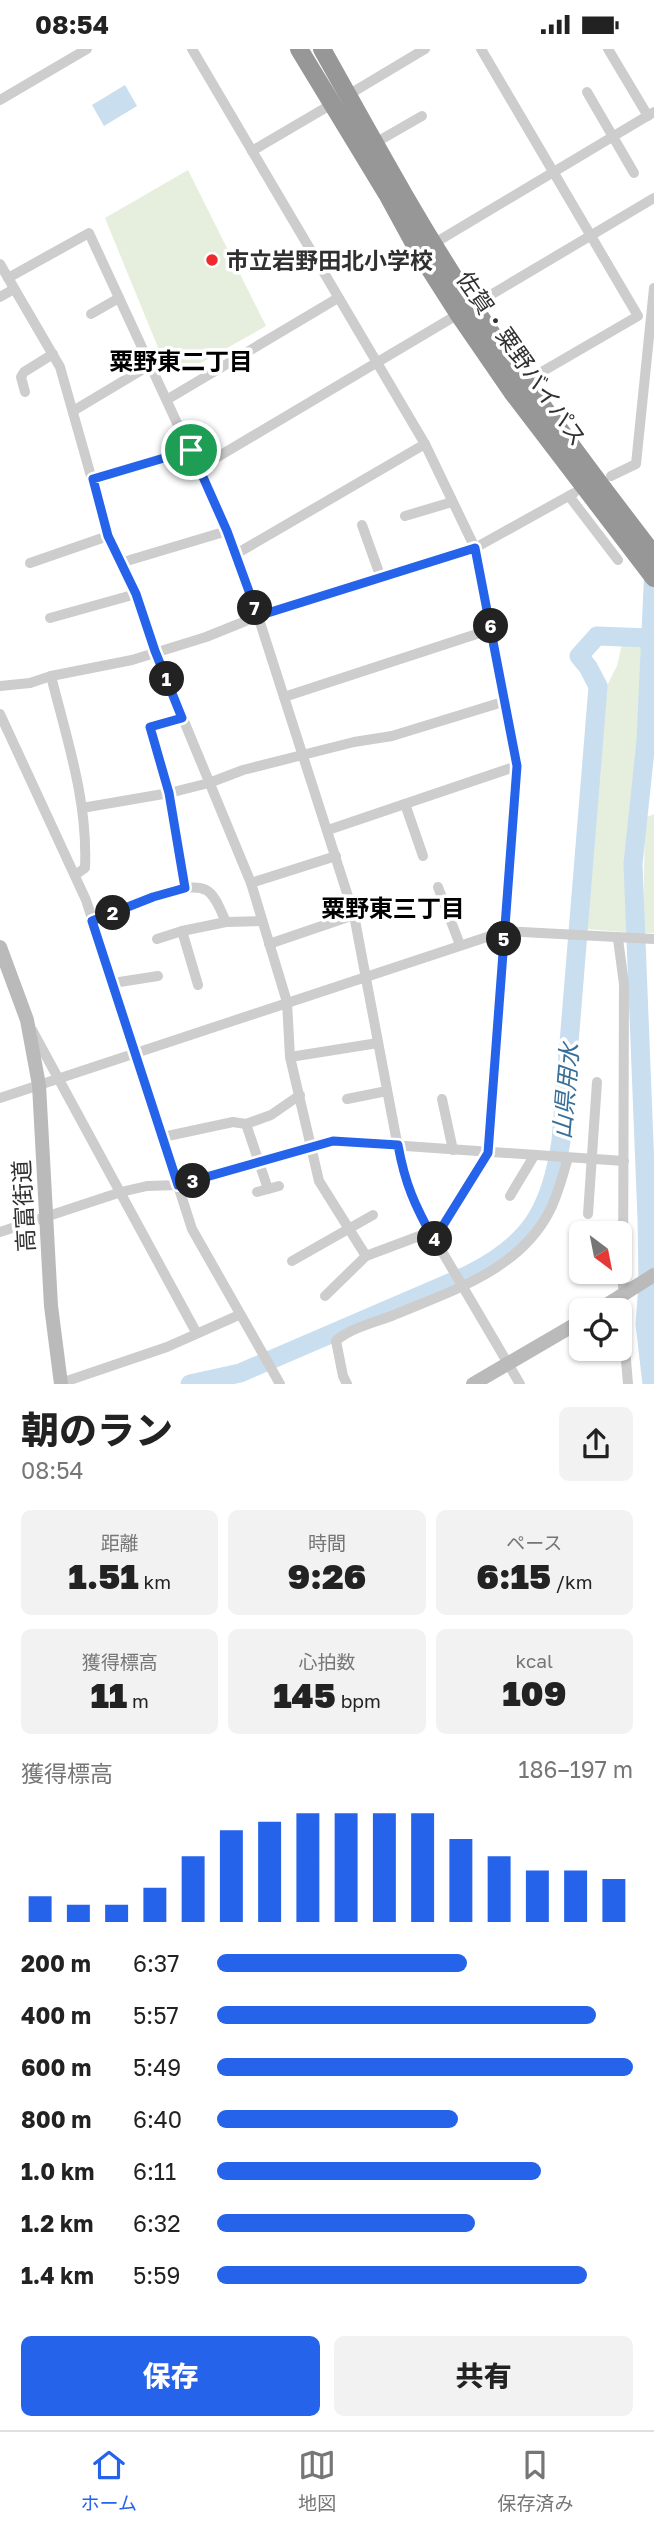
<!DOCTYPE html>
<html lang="ja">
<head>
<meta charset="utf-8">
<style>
	:root { --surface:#fff; --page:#f2f2f2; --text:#222; --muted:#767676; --line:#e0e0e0; --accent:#2563eb }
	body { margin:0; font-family:"Golos Text","Noto Sans JP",sans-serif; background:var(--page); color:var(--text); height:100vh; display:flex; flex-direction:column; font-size:26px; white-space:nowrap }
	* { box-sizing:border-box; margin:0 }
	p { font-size:23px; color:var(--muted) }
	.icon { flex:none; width:38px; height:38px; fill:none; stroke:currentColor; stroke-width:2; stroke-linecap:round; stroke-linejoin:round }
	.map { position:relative; height:1335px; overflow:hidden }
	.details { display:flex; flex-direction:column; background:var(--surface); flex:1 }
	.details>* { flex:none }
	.needle { width:46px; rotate:148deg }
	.tools { position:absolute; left:569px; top:1172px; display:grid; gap:14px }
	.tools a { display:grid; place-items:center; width:63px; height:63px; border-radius:10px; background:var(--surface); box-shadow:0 2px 5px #0004; font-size:35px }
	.pin { position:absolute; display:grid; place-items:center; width:60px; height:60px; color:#fff; margin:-30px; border:4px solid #fff; border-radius:50%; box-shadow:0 2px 7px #0007 }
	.km { position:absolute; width:35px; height:35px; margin:-18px; border-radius:50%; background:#222; color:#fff; font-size:19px; line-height:35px; text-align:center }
	.round { display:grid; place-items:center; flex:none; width:74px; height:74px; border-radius:10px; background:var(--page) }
	.head { display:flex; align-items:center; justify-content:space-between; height:119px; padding:0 21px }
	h1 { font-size:38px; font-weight:800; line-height:52px }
	.metrics { display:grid; grid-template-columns:repeat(3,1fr); gap:10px; height:119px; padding:7px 21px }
	.metrics div { display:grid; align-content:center; border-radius:10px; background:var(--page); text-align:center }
	.metrics b { font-size:35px; font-weight:800 }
	.metrics small { font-size:19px; font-weight:400 }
	.metrics p { font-size:19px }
	.chart { height:196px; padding:14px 21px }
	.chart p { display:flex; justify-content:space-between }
	.chart svg { width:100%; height:126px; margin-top:7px; stroke:var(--accent); stroke-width:6 }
	.cta { display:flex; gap:14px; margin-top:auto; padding:14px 21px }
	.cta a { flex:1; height:80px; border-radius:10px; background:var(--accent); color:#fff; font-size:28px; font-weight:800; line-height:80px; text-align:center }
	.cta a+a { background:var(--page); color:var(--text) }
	ul { padding:0 21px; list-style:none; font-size:23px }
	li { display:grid; grid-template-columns:112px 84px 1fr; align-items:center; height:52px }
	li i { height:18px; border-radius:9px; background:var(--accent) }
	.status { display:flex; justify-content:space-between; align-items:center; height:49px; padding:0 35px; background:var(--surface); direction:ltr }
	.status svg { height:19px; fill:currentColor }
	.dock { display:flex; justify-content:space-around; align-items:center; height:98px; border-top:2px solid var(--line); background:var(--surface); font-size:19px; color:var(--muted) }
	.dock a { display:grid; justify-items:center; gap:4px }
	.dock .current { color:var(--accent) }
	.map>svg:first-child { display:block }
	.green { fill:#e6eede }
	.water { fill:#c9deef }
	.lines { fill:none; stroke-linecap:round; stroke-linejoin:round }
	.river { stroke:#c9deef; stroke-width:19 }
	.street { stroke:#cdcdcd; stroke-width:10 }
	.secondary { stroke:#bababa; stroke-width:14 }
	.highway { stroke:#979797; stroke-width:18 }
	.route-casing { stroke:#fff; stroke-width:14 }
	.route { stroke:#2563eb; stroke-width:9 }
	.poi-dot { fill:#f0292f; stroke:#fff; stroke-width:2.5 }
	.labels { text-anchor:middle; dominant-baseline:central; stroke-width:7; stroke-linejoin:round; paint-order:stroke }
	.poi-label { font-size:23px; font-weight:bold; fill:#303030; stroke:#fff; text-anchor:start }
	.street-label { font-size:23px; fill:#303030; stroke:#fff }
	.neighbourhood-label { font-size:24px; font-weight:bold; fill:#000; stroke:#fff }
	.water-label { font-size:24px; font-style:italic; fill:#386f99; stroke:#fff }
</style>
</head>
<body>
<div class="status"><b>08:54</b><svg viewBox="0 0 49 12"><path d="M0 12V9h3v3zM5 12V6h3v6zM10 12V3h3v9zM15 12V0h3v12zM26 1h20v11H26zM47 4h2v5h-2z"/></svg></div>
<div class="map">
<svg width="654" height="1335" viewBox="0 0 654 1335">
	<rect width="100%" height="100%" fill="#fff"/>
	<g class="green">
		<polygon points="188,121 266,277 181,325 168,323 105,169"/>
		<polygon points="622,595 641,596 644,663 637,769 634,884 587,880 602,646 617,617"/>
		<polygon points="654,765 654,884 643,884 645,769"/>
	</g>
	<polygon class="water" points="125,36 137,57 104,77 92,56"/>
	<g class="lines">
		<g class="river">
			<path d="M190 1335 240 1324 468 1226C531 1195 551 1160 561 1092L594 687 598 637 588 618 579 607 597 587 650 589"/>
			<polyline points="652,1335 645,1275 648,1236 647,1170 633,815 646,692 654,517"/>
		</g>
		<g class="street">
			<polyline points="192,0 425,395 475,499 492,580 517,717 488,1103 434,1191"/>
			<polyline points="481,0 638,267 526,332"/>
			<polyline points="608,0 648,67"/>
			<polyline points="587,43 634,124"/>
			<polyline points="348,46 425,0"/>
			<polyline points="0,51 87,0"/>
			<polyline points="375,94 422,67"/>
			<polyline points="252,102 332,55"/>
			<polyline points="433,195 654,63"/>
			<polyline points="0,215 60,318 108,487 136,545 155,602 251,834 287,953 290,1008 319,1132 366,1207"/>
			<polyline points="8,229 89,184 227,482 258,567 354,866 403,1125 410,1148 520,1335"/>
			<polyline points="0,248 14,240"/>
			<polyline points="91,265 119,249"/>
			<polyline points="25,343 21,328 24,323 53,305"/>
			<polyline points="168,350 338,249"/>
			<polyline points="73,362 150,316"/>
			<polyline points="199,419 654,149"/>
			<polyline points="611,427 636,415 654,239"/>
			<polyline points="94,430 191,401"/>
			<polyline points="569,447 618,511"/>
			<polyline points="405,467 452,453"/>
			<polyline points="362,476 381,529"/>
			<polyline points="236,505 425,395"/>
			<polyline points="30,514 108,487"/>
			<polyline points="120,514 227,482"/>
			<polyline points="50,569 136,545"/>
			<path d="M51 627C67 691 88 752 85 819L75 826"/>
			<polyline points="0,637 30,634 51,627 132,611 206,588 258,567 475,499 574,444"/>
			<polyline points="284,648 492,580"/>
			<polyline points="0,665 86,851 192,1180 280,1335"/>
			<polyline points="182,669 151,678 169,744 185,839"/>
			<polyline points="405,755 423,807"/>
			<polyline points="82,759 169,744 209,734 243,721 354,693 392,687 506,652"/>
			<polyline points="328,781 517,717"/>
			<polyline points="251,834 336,807"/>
			<polyline points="438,838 460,896"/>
			<path d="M92 872C116 863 184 829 206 841 216 846 221 863 226 873"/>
			<polyline points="157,890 182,882"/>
			<polyline points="618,890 624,935 623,1246"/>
			<polyline points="269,895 354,866"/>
			<polyline points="113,934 158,927"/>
			<polyline points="198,936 182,882 226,873 262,872"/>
			<polyline points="32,981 196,1283"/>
			<polyline points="290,1008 378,994"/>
			<polyline points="0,1049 505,882 654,890"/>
			<polyline points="347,1050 387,1042"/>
			<polyline points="442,1050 453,1101"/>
			<polyline points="246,1075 271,1066 300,1046"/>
			<polyline points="163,1088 233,1073 246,1075 268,1140"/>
			<polyline points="257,1143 279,1137"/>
			<polyline points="510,1147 534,1107"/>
			<polyline points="588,1165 597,1033"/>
			<polyline points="0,1183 121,1143 147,1137 178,1136 333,1092 624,1112"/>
			<polyline points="292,1212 373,1166"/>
			<polyline points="325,1247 366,1207 430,1183"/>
			<polyline points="620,1269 623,1275 628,1335"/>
			<polyline points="61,1334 167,1298 239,1266"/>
			<path d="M347 1335 343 1327 336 1292C350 1279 376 1273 394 1266 451 1242 517 1222 548 1165 558 1147 562 1128 568 1109"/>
		</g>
		<g class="secondary">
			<polyline points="0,898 27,971 39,1036 51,1257 61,1335"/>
			<polyline points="597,1262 654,1226"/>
			<polyline points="473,1335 581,1272"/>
		</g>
		<g class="highway">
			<polyline points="299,0 387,145 417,200 459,266 512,343 654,529"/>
			<path d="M322 0C367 80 411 162 461 239 521 330 587 419 654 506"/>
		</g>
	</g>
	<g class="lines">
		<defs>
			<path id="route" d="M191 401 227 482 258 567 475 499 517 717 488 1104 434 1191C415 1157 405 1135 398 1096L333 1092 178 1136 92 872 153 848 185 839 169 744 150 678 182 669 155 602 136 545 108 487 93 430Z"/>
		</defs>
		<use href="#route" class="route-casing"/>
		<use href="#route" class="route"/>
	</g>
	<circle class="poi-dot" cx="212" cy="211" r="7"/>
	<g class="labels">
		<g class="poi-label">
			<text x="226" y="211">市立岩野田北小学校</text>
		</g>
		<g class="street-label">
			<text transform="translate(522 309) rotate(55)">佐賀・粟野バイパス</text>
			<text transform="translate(23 1157) rotate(-93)">高富街道</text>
		</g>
		<g class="neighbourhood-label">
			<text x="181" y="311">粟野東二丁目</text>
			<text x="393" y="858">粟野東三丁目</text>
		</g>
		<g class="water-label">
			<text transform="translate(565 1042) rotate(-85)">山県用水</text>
		</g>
	</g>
</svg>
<div class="tools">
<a><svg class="needle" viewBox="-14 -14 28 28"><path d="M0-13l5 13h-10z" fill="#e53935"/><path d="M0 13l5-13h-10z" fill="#767676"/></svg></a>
<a><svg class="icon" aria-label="locate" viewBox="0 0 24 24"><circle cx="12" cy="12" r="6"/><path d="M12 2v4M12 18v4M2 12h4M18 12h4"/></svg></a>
</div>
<div class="pin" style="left:191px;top:401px;background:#1e9e55"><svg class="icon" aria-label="arrive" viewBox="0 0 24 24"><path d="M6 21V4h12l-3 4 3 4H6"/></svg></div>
<b class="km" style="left:167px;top:630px">1</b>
<b class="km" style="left:113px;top:864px">2</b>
<b class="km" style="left:193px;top:1132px">3</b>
<b class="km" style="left:435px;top:1190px">4</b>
<b class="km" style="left:504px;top:890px">5</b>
<b class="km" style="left:491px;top:577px">6</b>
<b class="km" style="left:255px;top:559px">7</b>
</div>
<section class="details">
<div class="head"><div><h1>朝のラン</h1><p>08:54</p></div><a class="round"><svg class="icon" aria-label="share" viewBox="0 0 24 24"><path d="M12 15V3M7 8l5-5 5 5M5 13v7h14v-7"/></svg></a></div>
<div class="metrics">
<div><p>距離</p><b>1.51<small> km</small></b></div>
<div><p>時間</p><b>9:26</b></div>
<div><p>ペース</p><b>6:15<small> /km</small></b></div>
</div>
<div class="metrics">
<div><p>獲得標高</p><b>11<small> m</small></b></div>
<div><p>心拍数</p><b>145<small> bpm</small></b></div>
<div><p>kcal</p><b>109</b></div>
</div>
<div class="chart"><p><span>獲得標高</span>186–197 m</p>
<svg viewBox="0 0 160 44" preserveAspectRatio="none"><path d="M5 44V35M15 44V38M25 44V38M35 44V32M45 44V21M55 44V12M65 44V9M75 44V6M85 44V6M95 44V6M105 44V6M115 44V15M125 44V21M135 44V26M145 44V26M155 44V29"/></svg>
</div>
<ul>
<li><b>200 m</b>6:37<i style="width:60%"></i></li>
<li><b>400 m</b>5:57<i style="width:91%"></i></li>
<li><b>600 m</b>5:49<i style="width:100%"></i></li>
<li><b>800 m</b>6:40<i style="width:58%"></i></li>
<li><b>1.0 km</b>6:11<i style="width:78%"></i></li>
<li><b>1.2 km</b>6:32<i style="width:62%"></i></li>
<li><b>1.4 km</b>5:59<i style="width:89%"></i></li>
</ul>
<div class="cta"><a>保存</a><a>共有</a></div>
</section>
<nav class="dock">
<a class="current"><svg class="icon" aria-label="home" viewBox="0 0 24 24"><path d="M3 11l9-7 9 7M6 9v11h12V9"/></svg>ホーム</a>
<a><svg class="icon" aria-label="map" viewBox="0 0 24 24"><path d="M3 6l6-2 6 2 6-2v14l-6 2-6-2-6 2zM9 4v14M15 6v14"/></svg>地図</a>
<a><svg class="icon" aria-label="saved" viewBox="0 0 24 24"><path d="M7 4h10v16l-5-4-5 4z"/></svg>保存済み</a>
</nav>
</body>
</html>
